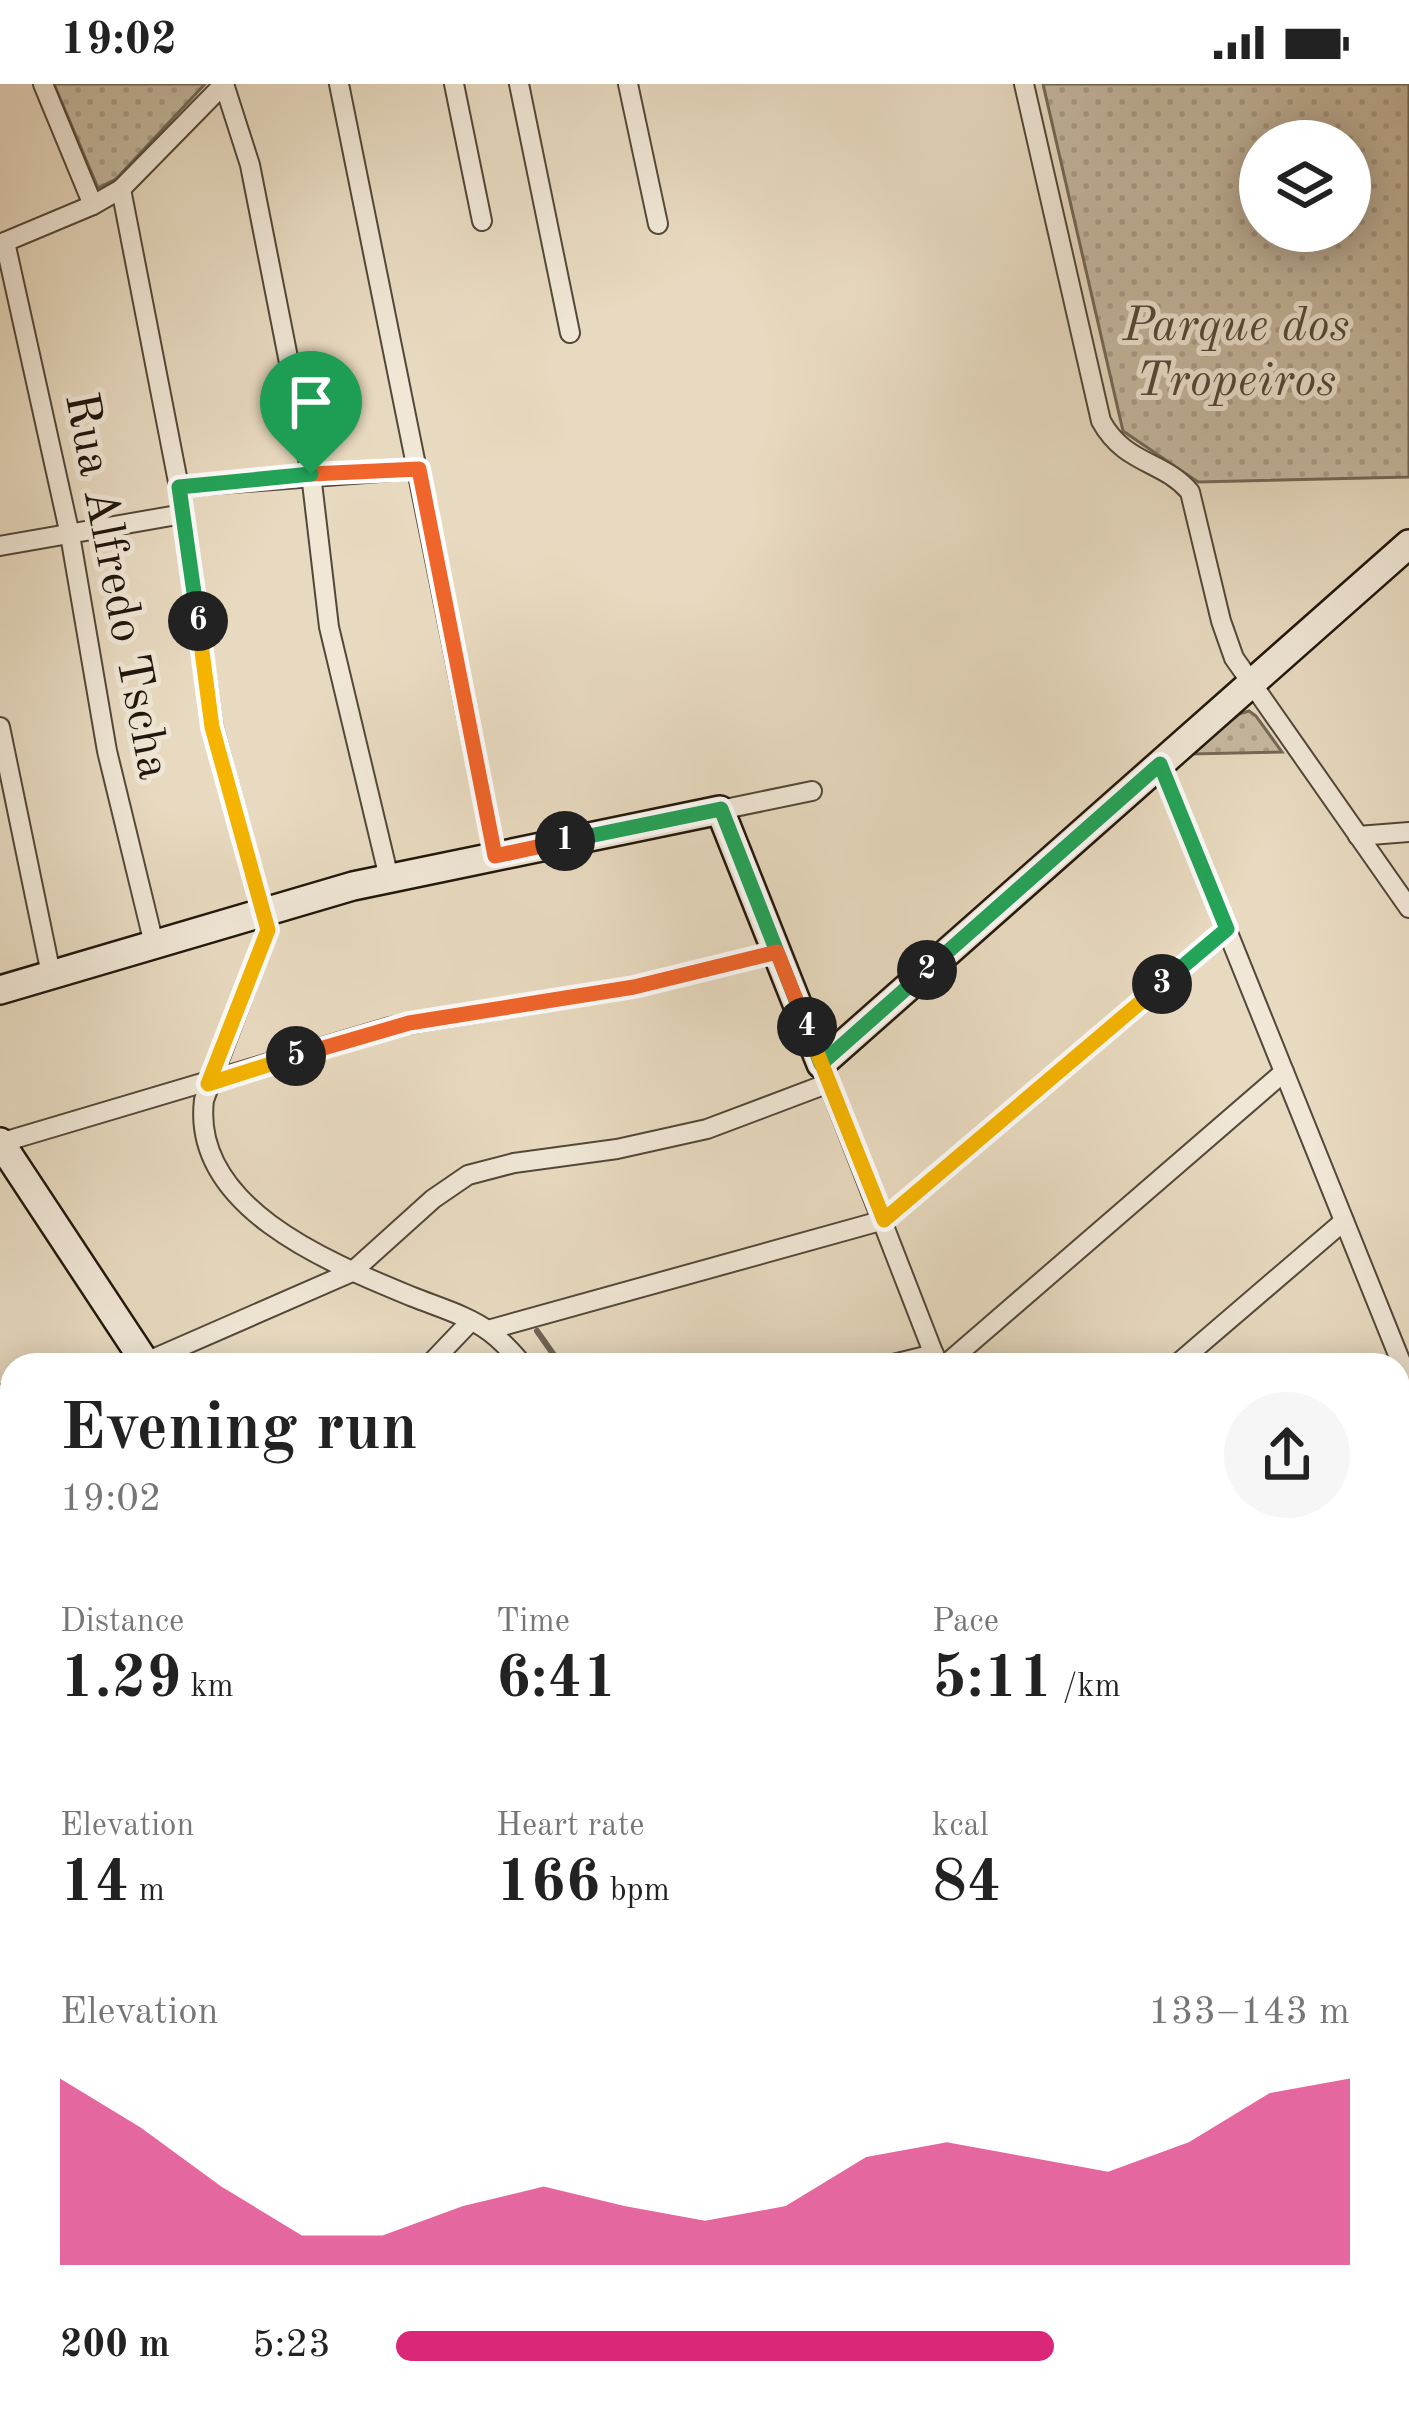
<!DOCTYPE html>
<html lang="en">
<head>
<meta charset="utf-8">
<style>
	:root { --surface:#fff; --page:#f6f6f6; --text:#222; --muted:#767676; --accent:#db2777 }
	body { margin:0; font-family:"Old Standard TT",serif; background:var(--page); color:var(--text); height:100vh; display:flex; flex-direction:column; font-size:45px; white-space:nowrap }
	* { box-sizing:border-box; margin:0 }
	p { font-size:39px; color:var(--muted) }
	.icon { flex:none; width:66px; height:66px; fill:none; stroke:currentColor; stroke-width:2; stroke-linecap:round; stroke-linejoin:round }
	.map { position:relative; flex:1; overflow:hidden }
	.panel { position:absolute; left:0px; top:1269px; width:1410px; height:1065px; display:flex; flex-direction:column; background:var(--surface); border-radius:36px 36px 0 0; box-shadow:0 6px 30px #0003 }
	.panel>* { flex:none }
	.controls { position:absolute; left:1239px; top:36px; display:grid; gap:24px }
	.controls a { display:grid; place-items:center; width:132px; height:132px; border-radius:50%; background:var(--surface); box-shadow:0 6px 30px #0003; font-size:60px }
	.pin { position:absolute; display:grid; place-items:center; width:102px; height:102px; color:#fff; margin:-123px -51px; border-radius:50% 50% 50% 0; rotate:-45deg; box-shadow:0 0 12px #0007 }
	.pin .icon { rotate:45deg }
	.km { position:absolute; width:60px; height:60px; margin:-30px; border-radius:50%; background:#222; color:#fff; font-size:33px; line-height:60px; text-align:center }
	.round { display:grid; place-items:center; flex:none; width:126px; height:126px; border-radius:63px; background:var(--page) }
	.head { display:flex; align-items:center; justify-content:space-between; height:204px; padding:0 60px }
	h1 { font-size:66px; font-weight:700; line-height:90px }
	.metrics { display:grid; grid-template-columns:repeat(3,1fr); gap:18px; height:204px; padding:12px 60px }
	.metrics div { display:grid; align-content:center }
	.metrics b { font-size:60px; font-weight:700 }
	.metrics small { font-size:33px; font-weight:400 }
	.metrics p { font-size:33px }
	.chart { height:336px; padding:24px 60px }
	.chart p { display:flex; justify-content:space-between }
	.chart svg { width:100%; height:216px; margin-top:12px; fill:var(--accent); opacity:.7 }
	ul { padding:0 60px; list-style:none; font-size:39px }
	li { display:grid; grid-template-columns:192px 144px 1fr; align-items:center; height:90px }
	li i { height:30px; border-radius:15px; background:var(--accent) }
	.status { display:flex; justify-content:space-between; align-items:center; height:84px; padding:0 60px; background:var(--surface); direction:ltr }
	.status svg { height:33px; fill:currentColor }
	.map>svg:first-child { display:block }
	.park { fill:url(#park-dots); stroke:#746856; stroke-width:3; fill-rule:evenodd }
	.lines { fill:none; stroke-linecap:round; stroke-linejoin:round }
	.stream { stroke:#706453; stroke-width:6 }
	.lane-casing { stroke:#534839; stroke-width:14 }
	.street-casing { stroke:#534839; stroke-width:22 }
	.secondary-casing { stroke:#21170c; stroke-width:32 }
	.lane { stroke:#f0e7d6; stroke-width:9 }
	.street { stroke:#f0e7d6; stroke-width:18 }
	.secondary { stroke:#f0e7d6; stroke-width:27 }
	.split-1-casing { stroke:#fff; stroke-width:24 }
	.split-2-casing { stroke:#fff; stroke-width:24 }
	.split-3-casing { stroke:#fff; stroke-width:24 }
	.split-4-casing { stroke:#fff; stroke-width:24 }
	.split-5-casing { stroke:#fff; stroke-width:24 }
	.split-6-casing { stroke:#fff; stroke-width:24 }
	.split-7-casing { stroke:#fff; stroke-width:24 }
	.split-1 { stroke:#f0652b; stroke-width:15 }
	.split-2 { stroke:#22a559; stroke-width:15 }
	.split-3 { stroke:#22a559; stroke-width:15 }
	.split-4 { stroke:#f5b400; stroke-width:15 }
	.split-5 { stroke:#f0652b; stroke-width:15 }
	.split-6 { stroke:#f5b400; stroke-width:15 }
	.split-7 { stroke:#22a559; stroke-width:15 }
	.labels { text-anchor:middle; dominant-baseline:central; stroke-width:10; stroke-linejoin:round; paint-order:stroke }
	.park-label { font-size:48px; font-style:italic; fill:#534839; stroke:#f0e7d6 }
	.street-label { font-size:48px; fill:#21170c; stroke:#f0e7d6 }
</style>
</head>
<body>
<div class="status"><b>19:02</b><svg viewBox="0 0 49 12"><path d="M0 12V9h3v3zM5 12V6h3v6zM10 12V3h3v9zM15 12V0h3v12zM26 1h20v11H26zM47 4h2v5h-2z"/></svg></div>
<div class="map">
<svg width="1409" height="2333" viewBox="0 0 1409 2333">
	<defs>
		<pattern id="park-dots" width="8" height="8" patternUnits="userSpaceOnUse" patternTransform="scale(3)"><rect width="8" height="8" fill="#c6b9a1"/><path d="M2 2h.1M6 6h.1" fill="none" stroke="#aa9e89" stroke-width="1.8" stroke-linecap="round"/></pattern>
	</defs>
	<rect width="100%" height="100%" fill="#e8dac0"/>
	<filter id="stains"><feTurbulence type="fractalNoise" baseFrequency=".00167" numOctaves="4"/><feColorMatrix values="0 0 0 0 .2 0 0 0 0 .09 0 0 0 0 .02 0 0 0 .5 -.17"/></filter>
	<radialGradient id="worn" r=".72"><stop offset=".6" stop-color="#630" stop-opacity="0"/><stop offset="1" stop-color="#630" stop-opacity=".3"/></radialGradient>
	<g class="park">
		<polygon points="54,0 205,0 116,95 98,104"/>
		<path d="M1043 0H1409V393L1198 398 1123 347ZM1350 57V147H1260V57Z"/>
		<polygon points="1249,627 1256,632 1282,668 1192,670 1239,630"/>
		<polygon points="1409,1371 1409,1858 1398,1854 1398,1381"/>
	</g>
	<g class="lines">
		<polyline class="stream" points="537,1247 561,1281"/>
		<defs>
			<polyline id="lane" points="0,1782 12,1777"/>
			<g id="street">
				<polyline points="43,0 93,121"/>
				<polyline points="224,0 250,81 311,390 329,543 389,794"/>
				<polyline points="339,0 495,772"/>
				<polyline points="454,0 482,137"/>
				<polyline points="519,0 570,249"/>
				<polyline points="628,0 658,140"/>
				<path d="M1024 0 1101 337C1125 381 1163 376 1190 408L1221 537 1234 574 1409 824"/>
				<path d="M121 105 179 403 213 643 268 846 204 1016C191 1125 333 1180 413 1213 438 1223 469 1232 490 1248 502 1257 513 1269 523 1281"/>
				<polyline points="5,158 70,451 107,667 154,860"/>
				<polyline points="0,160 93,121 121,105 224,0"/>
				<polyline points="179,403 419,385"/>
				<polyline points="0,462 183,430"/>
				<polyline points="0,643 51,890"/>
				<polyline points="1160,680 1409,1298"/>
				<polyline points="720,726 812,707"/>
				<polyline points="1358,752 1409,748"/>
				<polyline points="825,990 938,1281"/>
				<polyline points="0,1059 390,943 635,903 777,868"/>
				<polyline points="488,1246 884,1136 1227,845"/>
				<polyline points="139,1281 352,1188 433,1115 468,1091 514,1079 617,1065 707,1045 829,999"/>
				<polyline points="429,1281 471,1237"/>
				<polyline points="889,1281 934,1270"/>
				<polyline points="945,1281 1284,988"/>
				<polyline points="1176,1281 1344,1137"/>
				<polyline points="0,1310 12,1328"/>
				<polyline points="0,1496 12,1491"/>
				<polyline points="0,1579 12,1597"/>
				<polyline points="1398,1976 1409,1977"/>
				<polyline points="0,2235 12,2256"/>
				<polyline points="52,2322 59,2333"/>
				<polyline points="389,2322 395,2333"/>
				<polyline points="673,2322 678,2333"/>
				<polyline points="1208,2322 1208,2333"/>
				<polyline points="1391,2322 1395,2333"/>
				<polyline points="257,2333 274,2322"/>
				<polyline points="533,2333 550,2322"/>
				<polyline points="1090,2333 1107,2322"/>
			</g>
			<g id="secondary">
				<polyline points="0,906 353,802 720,726 821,980 1409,460"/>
				<polyline points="0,1058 147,1281"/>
				<polyline points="0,1953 12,1955"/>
				<polyline points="847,2322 851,2333"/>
				<polyline points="1310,2322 1346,2333"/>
			</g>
		</defs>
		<use href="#lane" class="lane-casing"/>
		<use href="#street" class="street-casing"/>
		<use href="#secondary" class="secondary-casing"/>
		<use href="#lane" class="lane"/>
		<use href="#street" class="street"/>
		<use href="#secondary" class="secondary"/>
	</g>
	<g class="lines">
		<defs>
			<polyline id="split-1" points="311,390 419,385 495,772 565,757"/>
			<polyline id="split-2" points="565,757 721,725 821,980 927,886"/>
			<polyline id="split-3" points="927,886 1160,680 1227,845 1162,900"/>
			<polyline id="split-4" points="807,943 884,1136 1162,900"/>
			<polyline id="split-5" points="296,972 409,939 634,903 777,868 807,943"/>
			<polyline id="split-6" points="198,537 212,643 268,846 208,1000 296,972"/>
			<polyline id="split-7" points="198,537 179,403 311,390"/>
		</defs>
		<use href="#split-1" class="split-1-casing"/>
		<use href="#split-2" class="split-2-casing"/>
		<use href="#split-3" class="split-3-casing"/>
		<use href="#split-4" class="split-4-casing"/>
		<use href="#split-5" class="split-5-casing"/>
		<use href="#split-6" class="split-6-casing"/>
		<use href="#split-7" class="split-7-casing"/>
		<use href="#split-1" class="split-1"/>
		<use href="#split-2" class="split-2"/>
		<use href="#split-3" class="split-3"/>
		<use href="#split-4" class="split-4"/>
		<use href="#split-5" class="split-5"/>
		<use href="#split-6" class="split-6"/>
		<use href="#split-7" class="split-7"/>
	</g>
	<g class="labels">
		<g class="park-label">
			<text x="1236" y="243">Parque dos<tspan x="1236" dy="55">Tropeiros</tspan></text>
		</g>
		<g class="street-label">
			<text transform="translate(116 502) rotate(79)">Rua Alfredo Tscha</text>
		</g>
	</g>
	<rect width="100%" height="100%" filter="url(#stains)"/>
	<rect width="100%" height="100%" fill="url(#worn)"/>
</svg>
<div class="controls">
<a><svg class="icon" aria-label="layers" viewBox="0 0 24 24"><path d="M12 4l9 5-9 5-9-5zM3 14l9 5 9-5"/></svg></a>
</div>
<div class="pin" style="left:311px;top:390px;background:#1e9e55"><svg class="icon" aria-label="arrive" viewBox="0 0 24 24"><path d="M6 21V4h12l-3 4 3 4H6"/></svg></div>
<b class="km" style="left:565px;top:757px">1</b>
<b class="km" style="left:927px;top:886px">2</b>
<b class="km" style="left:1162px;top:900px">3</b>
<b class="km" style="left:807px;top:943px">4</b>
<b class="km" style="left:296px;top:972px">5</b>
<b class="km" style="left:198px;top:537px">6</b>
<section class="panel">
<div class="head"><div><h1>Evening run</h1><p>19:02</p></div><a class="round"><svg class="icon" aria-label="share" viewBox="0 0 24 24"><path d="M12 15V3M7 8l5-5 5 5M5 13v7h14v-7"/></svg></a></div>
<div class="metrics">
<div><p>Distance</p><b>1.29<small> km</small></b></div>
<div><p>Time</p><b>6:41</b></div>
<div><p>Pace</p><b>5:11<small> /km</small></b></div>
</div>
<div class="metrics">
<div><p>Elevation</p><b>14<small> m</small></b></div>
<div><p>Heart rate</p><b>166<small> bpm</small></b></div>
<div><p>kcal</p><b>84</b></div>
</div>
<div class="chart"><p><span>Elevation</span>133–143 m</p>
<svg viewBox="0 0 160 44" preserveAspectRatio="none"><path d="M0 44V6L10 16L20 28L30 38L40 38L50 32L60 28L70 32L80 35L90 32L100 22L110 19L120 22L130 25L140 19L150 9L160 6V44z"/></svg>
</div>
<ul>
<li><b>200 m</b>5:23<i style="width:69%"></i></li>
</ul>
</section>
</div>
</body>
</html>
